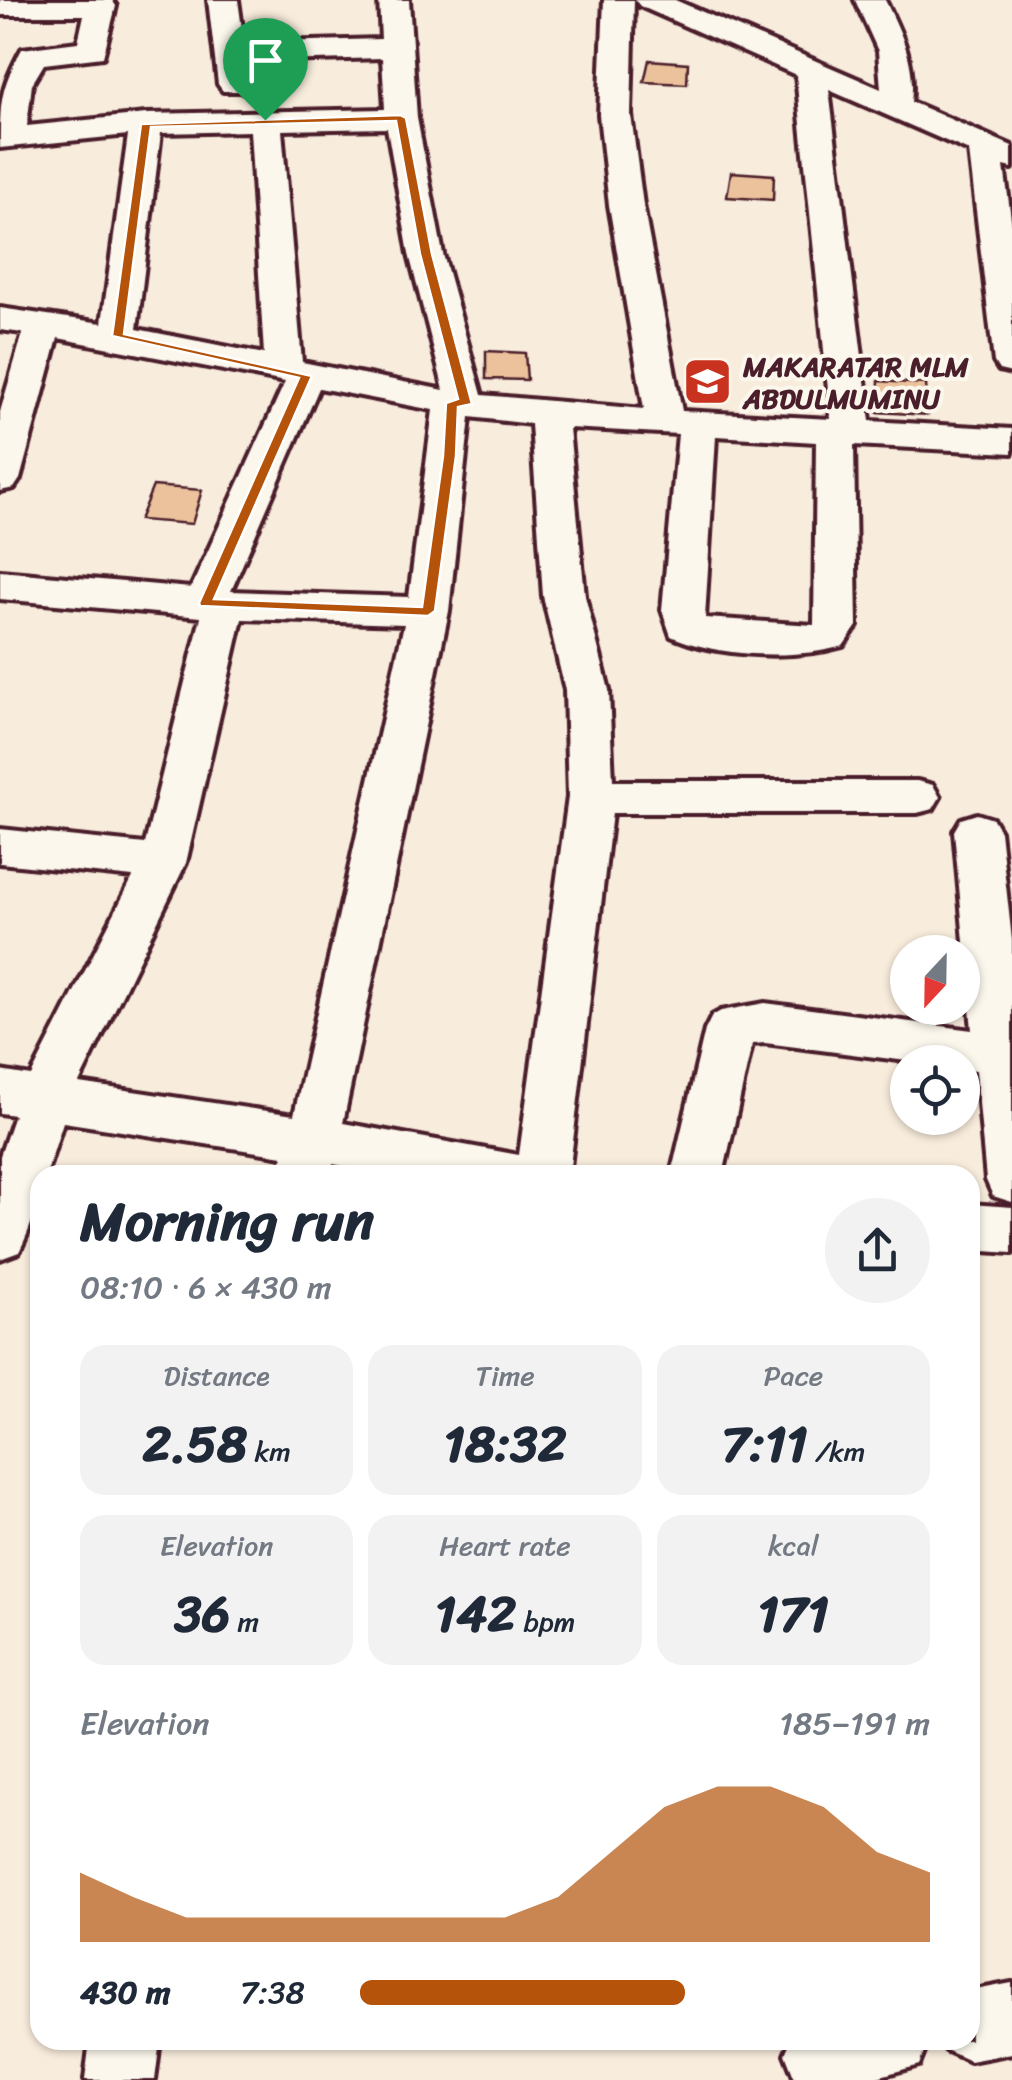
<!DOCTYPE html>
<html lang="en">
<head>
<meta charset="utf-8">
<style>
	:root { --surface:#fff; --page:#f2f2f3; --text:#1f2937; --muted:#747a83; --accent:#b45309 }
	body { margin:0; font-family:Sriracha,sans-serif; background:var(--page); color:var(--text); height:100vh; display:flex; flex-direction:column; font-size:38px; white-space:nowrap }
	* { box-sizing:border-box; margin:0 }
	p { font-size:32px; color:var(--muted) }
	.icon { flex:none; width:55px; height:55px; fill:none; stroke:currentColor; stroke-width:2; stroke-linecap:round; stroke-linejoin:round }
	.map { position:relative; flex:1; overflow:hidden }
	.details { position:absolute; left:30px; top:1165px; width:950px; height:885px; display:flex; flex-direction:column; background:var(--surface); border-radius:30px; box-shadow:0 2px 8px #0004 }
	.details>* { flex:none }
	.needle { width:65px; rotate:202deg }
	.tools { position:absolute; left:890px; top:935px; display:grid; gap:20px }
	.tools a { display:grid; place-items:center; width:90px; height:90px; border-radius:50%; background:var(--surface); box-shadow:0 2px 8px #0004; font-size:50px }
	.pin { position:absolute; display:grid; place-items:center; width:85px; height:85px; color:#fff; margin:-102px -42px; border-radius:50% 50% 50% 0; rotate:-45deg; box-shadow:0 0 10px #0007 }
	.pin .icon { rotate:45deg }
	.round { display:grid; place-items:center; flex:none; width:105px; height:105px; border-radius:52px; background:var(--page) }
	.summary { display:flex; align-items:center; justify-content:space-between; height:170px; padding:0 50px }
	h1 { font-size:55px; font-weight:700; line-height:75px }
	.metrics { display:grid; grid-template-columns:repeat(3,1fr); gap:15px; height:170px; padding:10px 50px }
	.metrics div { display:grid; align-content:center; border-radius:25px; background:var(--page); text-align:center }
	.metrics b { font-size:50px; font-weight:700 }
	.metrics small { font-size:28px; font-weight:400 }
	.metrics p { font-size:28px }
	.chart { height:280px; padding:20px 50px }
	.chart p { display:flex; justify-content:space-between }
	.chart svg { width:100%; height:180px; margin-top:10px; fill:var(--accent); opacity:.7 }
	ul { padding:0 50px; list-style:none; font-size:32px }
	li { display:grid; grid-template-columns:160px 120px 1fr; align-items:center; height:75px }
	li i { height:25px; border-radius:12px; background:var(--accent) }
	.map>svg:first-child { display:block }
	.building { fill:#ebc29b; stroke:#4a1f2b; stroke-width:2.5 }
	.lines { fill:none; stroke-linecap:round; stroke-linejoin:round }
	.street-casing { stroke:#4a1f2b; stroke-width:8 }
	.street { fill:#fbf7ec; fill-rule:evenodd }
	.route { fill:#b45309; stroke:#fff; stroke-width:2.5; fill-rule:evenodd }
	.labels { text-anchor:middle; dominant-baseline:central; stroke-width:8; stroke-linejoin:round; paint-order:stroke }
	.far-poi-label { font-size:28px; font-weight:bold; fill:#4a1f2b; stroke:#fbf7ec; text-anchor:start }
</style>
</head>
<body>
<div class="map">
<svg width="1012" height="2080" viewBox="0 0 1012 2080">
	<rect width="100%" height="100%" fill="#f8ecdc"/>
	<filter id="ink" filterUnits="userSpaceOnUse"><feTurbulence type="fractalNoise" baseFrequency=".01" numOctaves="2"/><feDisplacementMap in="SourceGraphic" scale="20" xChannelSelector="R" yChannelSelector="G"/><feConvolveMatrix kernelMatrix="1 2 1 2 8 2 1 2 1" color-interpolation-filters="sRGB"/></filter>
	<g filter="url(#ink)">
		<g class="building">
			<polygon points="649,60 688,63 687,84 644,82"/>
			<polygon points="731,172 774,175 773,200 727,197"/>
			<polygon points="486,351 525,353 527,380 486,379"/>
			<polygon points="879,381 926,384 928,415 877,412"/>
			<polygon points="153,486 202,490 192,524 139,520"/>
		</g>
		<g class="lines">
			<defs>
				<g id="street">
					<path d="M0 0H112L116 6 103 57 44 64 32 84 27 126 146 114 385 109 382 58 247 62 250 84 245 91H223L218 84 208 0H238L244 43 381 39 379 0H409L417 118 443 254 482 395 644 409 609 205 599 115 604 0H634L631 115 643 205 682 411 831 419 796 75 640 6 635 0H675L881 89 878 51 855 0H885C902 35 916 63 911 102L1012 146V168L1004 166 1012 226V373L999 370 994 362 969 151 829 90 870 421 1012 429V453L854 445 857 626 843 646C794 660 717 657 671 636L662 610 678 434 569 428 585 596 609 690 613 781H917L933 785 940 797 933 809 917 813H612L569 1175H392L333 1164 330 1175H278L283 1156 63 1122 46 1175H40C40 1202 31 1228 19 1252L0 1259V1156L14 1115 0 1113V1071L31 1076 133 877 0 863V829L145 844 201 617 0 599V571L191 588 285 382 58 338 20 479 14 488 0 491V412L23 333 0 330V308L102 323 128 135 0 148C0 102 0 89 22 49L78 42 84 15H0ZM387 128 409 254 444 390 302 362 282 130ZM250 131 264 354 137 329 161 133ZM319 388 433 410 409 597 231 591ZM470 417 531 424 543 596 565 690 568 797 519 1155 343 1123 449 611ZM716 436 816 442 814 625 705 618ZM242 619 404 624 294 1115 79 1083 186 863Z"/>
					<polygon points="977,814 993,819 1000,831 1012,940 1012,1202 993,1196 986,1180 976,1070 962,1069 962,1062 915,1062 765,1043 752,1044 723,1175 671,1175 705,1030 712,1016 721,1011 765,1003 972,1030 954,831 961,819"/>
					<polygon points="970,1204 1012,1207 1012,1253 970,1250"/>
					<polygon points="1012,1983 1012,2053 970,2061 946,2050 941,2040 970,2040 970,1991"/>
					<polygon points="90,2040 160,2040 155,2080 85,2080"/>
					<polygon points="791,2040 929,2040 919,2065 867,2080 795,2079 785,2054"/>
				</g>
			</defs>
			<use href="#street" class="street-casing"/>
			<use href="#street" class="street"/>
		</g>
	</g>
	<path class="route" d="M400 115 406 118 432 254 472 404 458 407 456 456 435 611 428 616 200 606 199 603 299 378 112 336 141 124ZM396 121 420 254 458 399 446 403 443 456 422 607 214 599 312 376 124 334 151 127Z"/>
	<defs>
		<symbol id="school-square" viewBox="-11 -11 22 22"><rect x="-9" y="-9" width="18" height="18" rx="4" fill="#c8321e" stroke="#fbf7ec"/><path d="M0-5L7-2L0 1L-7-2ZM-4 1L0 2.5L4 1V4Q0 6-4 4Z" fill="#fff"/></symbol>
	</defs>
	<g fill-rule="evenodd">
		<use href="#school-square" x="680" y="354" width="55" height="55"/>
	</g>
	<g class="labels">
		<g class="far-poi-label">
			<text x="743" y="366">MAKARATAR MLM<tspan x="743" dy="32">ABDULMUMINU</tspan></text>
		</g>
	</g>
</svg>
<div class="tools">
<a><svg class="needle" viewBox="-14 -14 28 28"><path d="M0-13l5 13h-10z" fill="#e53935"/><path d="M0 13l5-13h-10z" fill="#747a83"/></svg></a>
<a><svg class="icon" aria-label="locate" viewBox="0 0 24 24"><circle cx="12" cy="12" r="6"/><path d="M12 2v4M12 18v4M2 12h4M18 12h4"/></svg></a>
</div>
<div class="pin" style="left:265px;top:120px;background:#1e9e55"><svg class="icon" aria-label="arrive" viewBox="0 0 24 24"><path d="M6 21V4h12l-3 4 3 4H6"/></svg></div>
<section class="details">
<div class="summary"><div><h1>Morning run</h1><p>08:10 · 6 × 430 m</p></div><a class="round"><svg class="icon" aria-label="share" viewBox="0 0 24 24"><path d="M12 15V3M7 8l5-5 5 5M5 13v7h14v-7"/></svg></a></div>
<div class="metrics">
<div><p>Distance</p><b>2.58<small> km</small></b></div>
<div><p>Time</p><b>18:32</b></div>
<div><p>Pace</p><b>7:11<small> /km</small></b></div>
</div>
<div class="metrics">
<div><p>Elevation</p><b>36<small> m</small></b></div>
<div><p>Heart rate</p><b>142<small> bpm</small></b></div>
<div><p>kcal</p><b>171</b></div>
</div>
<div class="chart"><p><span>Elevation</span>185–191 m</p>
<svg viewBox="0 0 160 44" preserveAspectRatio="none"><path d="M0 44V27L10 33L20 38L30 38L40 38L50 38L60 38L70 38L80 38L90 33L100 22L110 11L120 6L130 6L140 11L150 22L160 27V44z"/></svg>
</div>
<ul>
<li><b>430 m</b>7:38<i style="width:57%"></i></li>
</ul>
</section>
</div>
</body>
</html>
